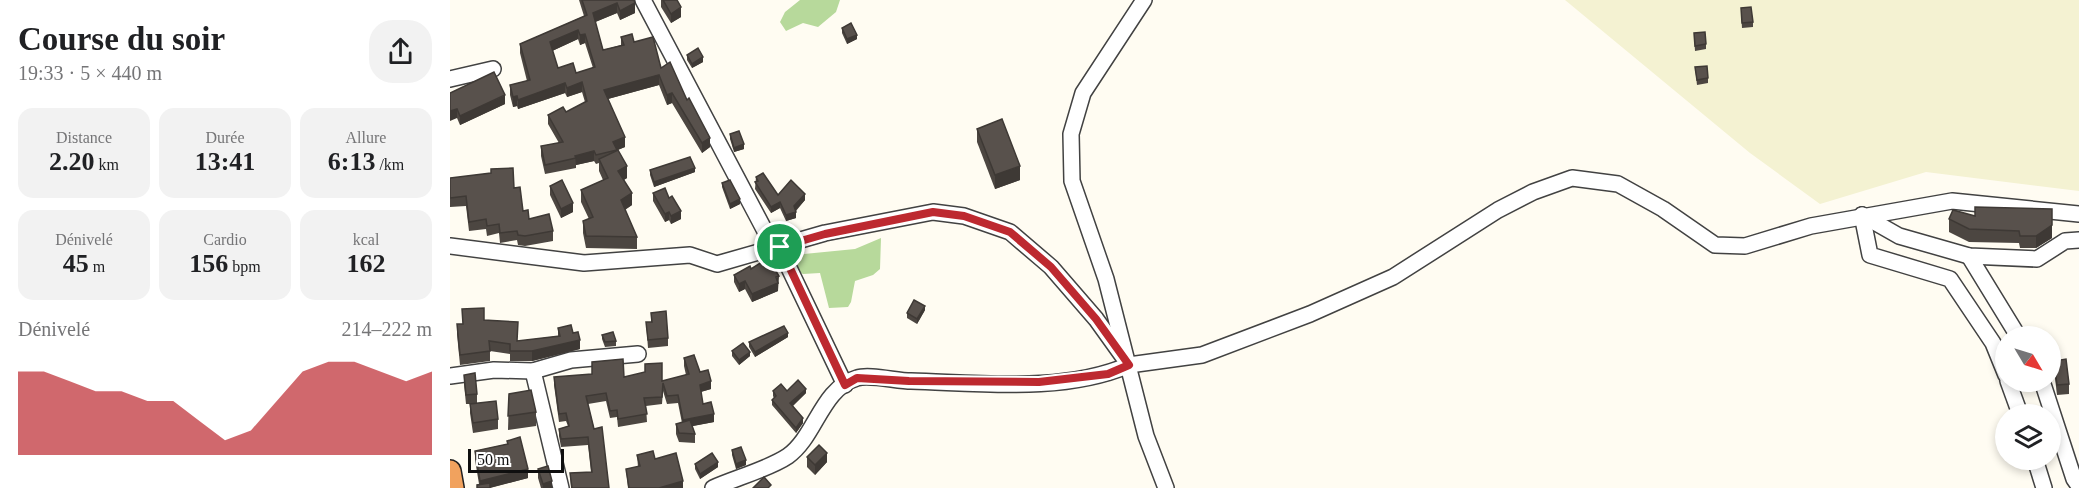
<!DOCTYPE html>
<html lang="fr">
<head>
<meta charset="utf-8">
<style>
	:root { --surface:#fff; --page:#f2f2f2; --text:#202124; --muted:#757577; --accent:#bd2930 }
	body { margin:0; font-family:Georgia,serif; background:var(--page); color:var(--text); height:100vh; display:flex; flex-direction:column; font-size:22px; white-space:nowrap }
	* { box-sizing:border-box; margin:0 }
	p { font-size:20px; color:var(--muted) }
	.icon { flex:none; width:33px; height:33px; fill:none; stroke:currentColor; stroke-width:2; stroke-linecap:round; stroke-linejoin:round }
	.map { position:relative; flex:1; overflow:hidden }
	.sheet { display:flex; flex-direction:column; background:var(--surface); width:450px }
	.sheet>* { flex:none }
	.needle { width:39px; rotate:128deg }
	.tools { position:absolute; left:1545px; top:326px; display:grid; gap:12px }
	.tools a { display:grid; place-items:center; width:66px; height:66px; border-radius:50%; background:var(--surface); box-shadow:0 3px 9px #0003; font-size:30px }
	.scale { position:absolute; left:18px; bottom:15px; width:96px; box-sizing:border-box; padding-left:6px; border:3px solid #0f0f0f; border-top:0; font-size:16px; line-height:21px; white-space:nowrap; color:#0f0f0f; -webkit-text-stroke:4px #fff; paint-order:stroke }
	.pin { position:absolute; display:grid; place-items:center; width:51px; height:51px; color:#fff; margin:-26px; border:3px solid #fff; border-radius:50%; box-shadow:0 2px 6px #0007 }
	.round { display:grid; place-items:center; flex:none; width:63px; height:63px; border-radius:24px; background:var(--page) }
	.overview { display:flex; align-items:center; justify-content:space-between; height:102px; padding:0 18px }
	h1 { font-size:33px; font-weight:700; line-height:45px }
	.metrics { display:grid; grid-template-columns:repeat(3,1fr); gap:9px; height:102px; padding:6px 18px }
	.metrics div { display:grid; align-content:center; border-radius:15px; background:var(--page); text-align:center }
	.metrics b { font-size:26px; font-weight:700 }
	.metrics small { font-size:16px; font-weight:400 }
	.metrics p { font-size:16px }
	.chart { height:168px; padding:12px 18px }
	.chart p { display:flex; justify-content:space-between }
	.chart svg { width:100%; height:108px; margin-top:6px; fill:var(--accent); opacity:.7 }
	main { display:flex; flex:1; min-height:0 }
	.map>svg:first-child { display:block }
	.farmland { fill:#f4f2d2 }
	.forest { fill:#b7d99b }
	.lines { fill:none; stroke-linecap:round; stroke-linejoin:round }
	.minor-casing { stroke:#424242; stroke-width:18 }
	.highway-casing { stroke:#202020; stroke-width:24 }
	.minor { stroke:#fff; stroke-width:15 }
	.highway { stroke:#f1a25e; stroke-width:21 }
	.wall { fill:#4c4641; fill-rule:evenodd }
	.shaded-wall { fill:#3e3935 }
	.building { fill:#58514c; stroke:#3e3935; stroke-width:1.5; fill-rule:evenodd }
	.route-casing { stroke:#fff; stroke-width:12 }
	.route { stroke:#bd2930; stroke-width:8 }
</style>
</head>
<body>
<main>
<section class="sheet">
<div class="overview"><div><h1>Course du soir</h1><p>19:33 · 5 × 440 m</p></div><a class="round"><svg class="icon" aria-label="share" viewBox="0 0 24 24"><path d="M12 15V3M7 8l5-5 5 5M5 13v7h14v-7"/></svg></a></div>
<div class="metrics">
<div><p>Distance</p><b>2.20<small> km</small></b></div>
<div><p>Durée</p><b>13:41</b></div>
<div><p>Allure</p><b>6:13<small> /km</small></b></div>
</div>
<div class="metrics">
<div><p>Dénivelé</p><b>45<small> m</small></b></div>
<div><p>Cardio</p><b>156<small> bpm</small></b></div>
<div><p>kcal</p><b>162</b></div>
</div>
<div class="chart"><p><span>Dénivelé</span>214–222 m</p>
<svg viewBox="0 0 160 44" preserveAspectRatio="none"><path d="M0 44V10L10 10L20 14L30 18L40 18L50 22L60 22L70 30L80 38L90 34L100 22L110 10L120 6L130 6L140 10L150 14L160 10V44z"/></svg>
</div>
</section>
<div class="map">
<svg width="1629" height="488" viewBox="0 0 1629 488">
	<rect width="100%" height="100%" fill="#fffcf2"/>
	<polygon class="farmland" points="1115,0 1629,0 1629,191 1476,172 1370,204 1300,153"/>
	<g class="forest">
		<polygon points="350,0 390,0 386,12 368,27 353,23 336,31 330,22 335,12"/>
		<polygon points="431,238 430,269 423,275 405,281 401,302 398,307 379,308 370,273 353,274 348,271 348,260 354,254 405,249"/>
	</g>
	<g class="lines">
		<defs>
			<g id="minor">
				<polyline points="193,0 324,248"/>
				<polyline points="694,0 633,93 621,134 622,181 656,279 696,436 716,488"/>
				<polyline points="0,79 43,69"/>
				<polyline points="1412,215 1420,255 1500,279 1543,343 1556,375"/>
				<polyline points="1412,215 1449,236 1519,256 1587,259 1615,241 1629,240"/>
				<polyline points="0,246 134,263 240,255 267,264 375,233 483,212 514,216 560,232 601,267 646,319 679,365 752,355 860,314 943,277 1048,210 1083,192 1122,178 1168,184 1213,209 1265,245 1295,246 1361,226 1502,201 1629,214"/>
				<polyline points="329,247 395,385"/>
				<polyline points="1519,256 1568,336"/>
				<polyline points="83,371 111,488"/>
				<polyline points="0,376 44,370 83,371 121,360 188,354"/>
				<polyline points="1558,381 1570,414"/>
				<polyline points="1592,381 1624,479 1629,486"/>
				<polyline points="1585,459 1594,488"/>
				<path d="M263 488C285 478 319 469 338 456 366 436 371 389 407 378 419 374 447 381 461 381 531 383 614 393 679 365"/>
			</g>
			<polyline id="highway" points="0,471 3,488"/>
		</defs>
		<use href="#minor" class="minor-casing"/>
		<use href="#highway" class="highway-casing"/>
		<use href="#minor" class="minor"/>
		<use href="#highway" class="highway"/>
	</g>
	<g class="wall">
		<path d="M129 0H184L185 13 170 20 167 13 145 22 153 50 171 45V37L184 42 211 68 237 100 260 147 252 153 222 103 217 105 209 85 158 99 175 147 168 150 177 178 174 180 182 205 175 210 187 237V249L136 248 133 233V221L139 219 131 202V190L153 180 149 171V163L146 164 144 161 126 165V168L95 174 91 156V146L109 143 98 124V115L116 112 135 102 132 92 117 97 115 93 68 109 67 106 63 107 60 95V85L77 81 70 53V44L134 16ZM128 39 130 45 135 43 143 68 126 73 108 68 102 51Z"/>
		<polygon points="211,0 227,0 231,17 221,23 211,7"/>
		<polygon points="1291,13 1303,22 1303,27 1292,28"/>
		<polygon points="392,28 407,39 397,44 392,33"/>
		<polygon points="1244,33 1256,44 1256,49 1245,51"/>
		<polygon points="237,55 253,62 242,68 237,60"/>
		<polygon points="1245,67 1258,78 1258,83 1247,85"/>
		<polygon points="0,93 55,104 10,125 7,118"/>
		<polygon points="527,129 570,180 545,189 527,142"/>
		<polygon points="280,134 294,149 284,152 280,139"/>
		<polygon points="200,170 245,172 204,187 200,175"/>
		<polygon points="306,177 328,195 355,200 346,211 346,218 336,221 330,208 321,213 305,189"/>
		<polygon points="0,178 64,188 73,211 79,219 103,231 103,241 75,246 68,245 67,240 50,243 49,233 37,236 36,229 19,231 16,206 0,207"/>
		<polygon points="272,183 290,204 280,209 272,187"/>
		<polygon points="100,186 123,212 111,218 100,195"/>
		<polygon points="203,193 219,198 231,219 221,224 219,220 215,222 203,201"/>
		<polygon points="1602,209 1602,238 1586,248 1570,248 1569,243 1519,242 1499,232 1499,219 1525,216"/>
		<polygon points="301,269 329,283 328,284 328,291 302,302 295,289 289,292 284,282 284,275"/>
		<polygon points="12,309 34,320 68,341 108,336 108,328 123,333 130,349 82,361 60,361 60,354 40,351 40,361 10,365 7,334 7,324 13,324"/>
		<polygon points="475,310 467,324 457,318 457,313"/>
		<polygon points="201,313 218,338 218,346 198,348 196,322 201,322"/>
		<polygon points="152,335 166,341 166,346 155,347 152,339"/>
		<polygon points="338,337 305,357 299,347 299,342"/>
		<polygon points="282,351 300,356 289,365 282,356"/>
		<polygon points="234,358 250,372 261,389 251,392 253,404 264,422 242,426 245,434 245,443 229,442 226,434 226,424 232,423 228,403 217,404 213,391 212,404 196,406 197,422 168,427 167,417 160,418 156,401 138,404 159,488 121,488 120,473 141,472 138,445 111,447 109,436 109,429 118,426 116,421 109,422 104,385 104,377 174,377 212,381 236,375 234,366"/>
		<polygon points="1604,361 1619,384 1619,394 1607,395 1604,370"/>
		<polygon points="14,375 27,394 27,403 48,419 48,429 23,433 20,413 20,404 16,404 14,384"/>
		<polygon points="323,391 337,391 356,393 343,406 353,423 346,433 322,405 322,400 324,398 323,396"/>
		<polygon points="59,394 86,412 86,426 58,430"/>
		<polygon points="57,441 78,478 40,488 27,488 27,485 29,484 25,460 25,451 57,444"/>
		<polygon points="282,450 296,465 286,469 282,455"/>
		<polygon points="187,455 205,459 233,488 178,488 176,469 188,467"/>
		<polygon points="357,457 377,462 365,475 357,467"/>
		<polygon points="245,464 268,467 250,479 245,469"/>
		<polygon points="88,469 102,488 91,488 88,478"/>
	</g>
	<g class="shaded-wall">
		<polygon points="167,3 167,13 143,23 143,13"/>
		<polygon points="185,3 185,13 170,20 170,11"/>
		<polygon points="231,7 231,17 221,23 221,14"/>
		<polygon points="128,30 128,39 100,52 100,42"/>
		<polygon points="135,34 135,43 130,45 130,35"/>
		<polygon points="407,35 407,39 397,44 397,39"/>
		<polygon points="253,57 253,62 242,68 242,64"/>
		<polygon points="209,75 209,85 154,100 154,90"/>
		<polygon points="132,82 132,92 117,97 117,88"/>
		<polygon points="115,83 115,93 68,109 68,100"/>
		<polygon points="222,93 222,103 217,105 217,95"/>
		<polygon points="55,95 55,104 10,125 10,116"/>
		<polygon points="67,96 67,106 63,107 63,97"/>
		<polygon points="7,109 7,118 0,121 0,111"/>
		<polygon points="175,137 175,147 167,150 163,142"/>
		<polygon points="260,138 260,147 252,153 252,143"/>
		<polygon points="294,144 294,149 284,152 284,148"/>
		<polygon points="144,151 144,161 126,165 125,156"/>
		<polygon points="177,166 177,178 168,183 168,171"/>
		<polygon points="570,166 570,180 545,189 545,175"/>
		<polygon points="245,168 245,172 204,187 204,182"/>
		<polygon points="182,193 182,205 171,212 171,200"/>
		<polygon points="355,194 355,200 344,212 346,212 346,218 336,221 336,215"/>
		<polygon points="290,199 290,204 280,209 280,204"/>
		<polygon points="330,202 330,208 321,213 321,207"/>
		<polygon points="123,203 123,212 111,218 111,209"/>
		<polygon points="231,211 231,219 221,224 221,216"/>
		<polygon points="219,212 219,220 215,222 215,214"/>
		<polygon points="1602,225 1602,238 1586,248 1586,236"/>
		<polygon points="329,276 328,291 302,302 302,294"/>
		<polygon points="295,281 295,289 289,292 289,284"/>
		<polygon points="475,306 475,310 467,324 467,319"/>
		<polygon points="338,333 338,337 305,357 305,352"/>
		<polygon points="130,340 130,349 82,361 82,351"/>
		<polygon points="300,352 300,356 289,365 289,360"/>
		<polygon points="261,381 261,389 250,392 250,385"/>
		<polygon points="356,389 356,393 340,408 340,403"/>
		<polygon points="264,414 264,422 233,428 233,420"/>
		<polygon points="353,418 353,423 346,433 346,428"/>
		<polygon points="377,453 377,462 365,475 365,465"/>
		<polygon points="296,460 296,465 286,469 286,464"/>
		<polygon points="268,462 268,467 250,479 250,474"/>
		<polygon points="78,469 78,478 39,488 30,488 30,481"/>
		<polygon points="102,481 102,488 93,488 93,484"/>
		<polygon points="233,481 233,488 209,488 209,487"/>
	</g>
	<g class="building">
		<path d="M132 0H184L185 3 170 11 167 3 143 13 153 50 174 45 171 37 182 34 184 42 203 37 211 68 220 62 237 100 239 98 260 138 252 143 222 93 217 95 209 75 154 90 175 137 163 142 167 150 146 155 144 151 125 156 126 158 95 165 91 146 113 142 98 115 113 107 116 112 137 101 132 82 117 88 115 83 68 100 67 96 63 97 60 85 80 80 70 44 137 15ZM128 30 130 35 135 34 145 67 126 73 123 63 108 68 100 42Z"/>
		<polygon points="213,0 227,0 231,7 221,14"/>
		<polygon points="1301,7 1303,22 1292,23 1291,8"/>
		<polygon points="401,23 407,35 397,39 392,28"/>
		<polygon points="1255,32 1256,44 1245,46 1244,33"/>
		<polygon points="248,48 253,57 242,64 237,55"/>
		<polygon points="1257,66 1258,78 1247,80 1245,67"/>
		<polygon points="44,72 55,95 10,116 7,109 0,111 0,93"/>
		<polygon points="552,119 570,166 545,175 527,129"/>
		<polygon points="289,131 294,144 284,148 280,134"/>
		<polygon points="168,150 177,166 168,171 182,193 171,200 187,237 136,236 133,221 143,217 131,190 158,178 149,159"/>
		<polygon points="240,157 245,168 204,182 200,170"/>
		<polygon points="63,168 64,188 70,187 73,211 78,210 79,219 99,214 103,231 75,236 68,235 67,231 50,233 49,224 37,226 36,219 19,222 16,196 0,198 0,178 41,173 41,169"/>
		<polygon points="313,173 328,195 341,180 355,194 344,206 346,212 336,215 330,202 321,207 305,182 308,181 306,177"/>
		<polygon points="112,180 123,203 111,209 100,186"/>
		<polygon points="280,180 290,199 280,204 272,183"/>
		<polygon points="215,188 219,198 222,196 231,211 221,216 219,212 215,214 203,193"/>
		<polygon points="1525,207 1602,209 1602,225 1586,236 1570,236 1569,231 1519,229 1499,219 1503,210 1525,216"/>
		<polygon points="318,258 329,276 326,277 328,283 302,294 295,281 289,284 284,275 300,266 301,269"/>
		<polygon points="464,300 475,306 467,319 457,313"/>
		<polygon points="34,308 34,320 68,322 67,341 110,336 108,328 121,325 123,333 128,332 130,340 82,351 60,351 60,344 39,341 40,351 10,355 7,324 13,324 12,309"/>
		<polygon points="216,311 218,338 198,340 196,322 202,322 201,313"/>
		<polygon points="334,326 338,333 305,352 299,342"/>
		<polygon points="163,332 166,341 155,342 152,335"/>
		<polygon points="293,343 300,352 289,360 282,351"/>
		<polygon points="244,355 250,372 258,370 261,381 250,385 253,404 261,402 264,414 233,420 228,395 217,396 213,383 212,397 194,398 197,414 168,419 167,410 160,411 156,393 136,396 144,429 152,427 159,488 122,488 120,473 142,472 138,437 111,439 109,429 119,426 116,413 109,414 104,377 142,374 142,362 173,359 174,377 195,372 195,364 212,363 212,381 239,374 234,358"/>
		<polygon points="1616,359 1619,384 1607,385 1604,361"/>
		<polygon points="25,373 27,394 16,395 14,375"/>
		<polygon points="348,380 356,389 340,403 353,418 346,428 322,400 326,396 323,391 331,384 337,391"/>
		<polygon points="81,390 86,412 58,416 59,394"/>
		<polygon points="46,401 48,419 23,423 20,404"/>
		<polygon points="240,420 245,434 229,433 226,424"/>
		<polygon points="70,437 78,469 30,481 25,451 58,444 57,441"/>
		<polygon points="369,445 377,453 365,465 357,457"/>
		<polygon points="291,447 296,460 286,464 282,450"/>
		<polygon points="203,451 205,459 226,453 233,481 209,488 179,488 176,469 190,466 187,455"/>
		<polygon points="262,453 268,462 250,474 245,464"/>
		<polygon points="98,466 102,481 93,484 88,469"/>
		<polygon points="314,477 321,485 318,488 303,488"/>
		<polygon points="40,483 40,488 27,488 27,485"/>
	</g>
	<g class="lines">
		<defs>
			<polygon id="route" points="483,212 514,216 560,232 601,267 646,319 679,365 658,374 589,382 459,381 407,378 395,385 330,247 375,234"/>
		</defs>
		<use href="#route" class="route-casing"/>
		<use href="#route" class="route"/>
	</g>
</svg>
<div class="tools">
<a><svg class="needle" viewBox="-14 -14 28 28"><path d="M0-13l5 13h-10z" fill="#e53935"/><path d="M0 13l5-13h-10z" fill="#757577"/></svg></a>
<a><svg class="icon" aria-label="layers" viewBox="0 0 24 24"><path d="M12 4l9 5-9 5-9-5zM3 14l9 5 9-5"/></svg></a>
</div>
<div class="scale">50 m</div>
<div class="pin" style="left:330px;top:247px;background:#1e9e55"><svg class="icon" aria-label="arrive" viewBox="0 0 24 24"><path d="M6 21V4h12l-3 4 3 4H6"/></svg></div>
</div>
</main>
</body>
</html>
